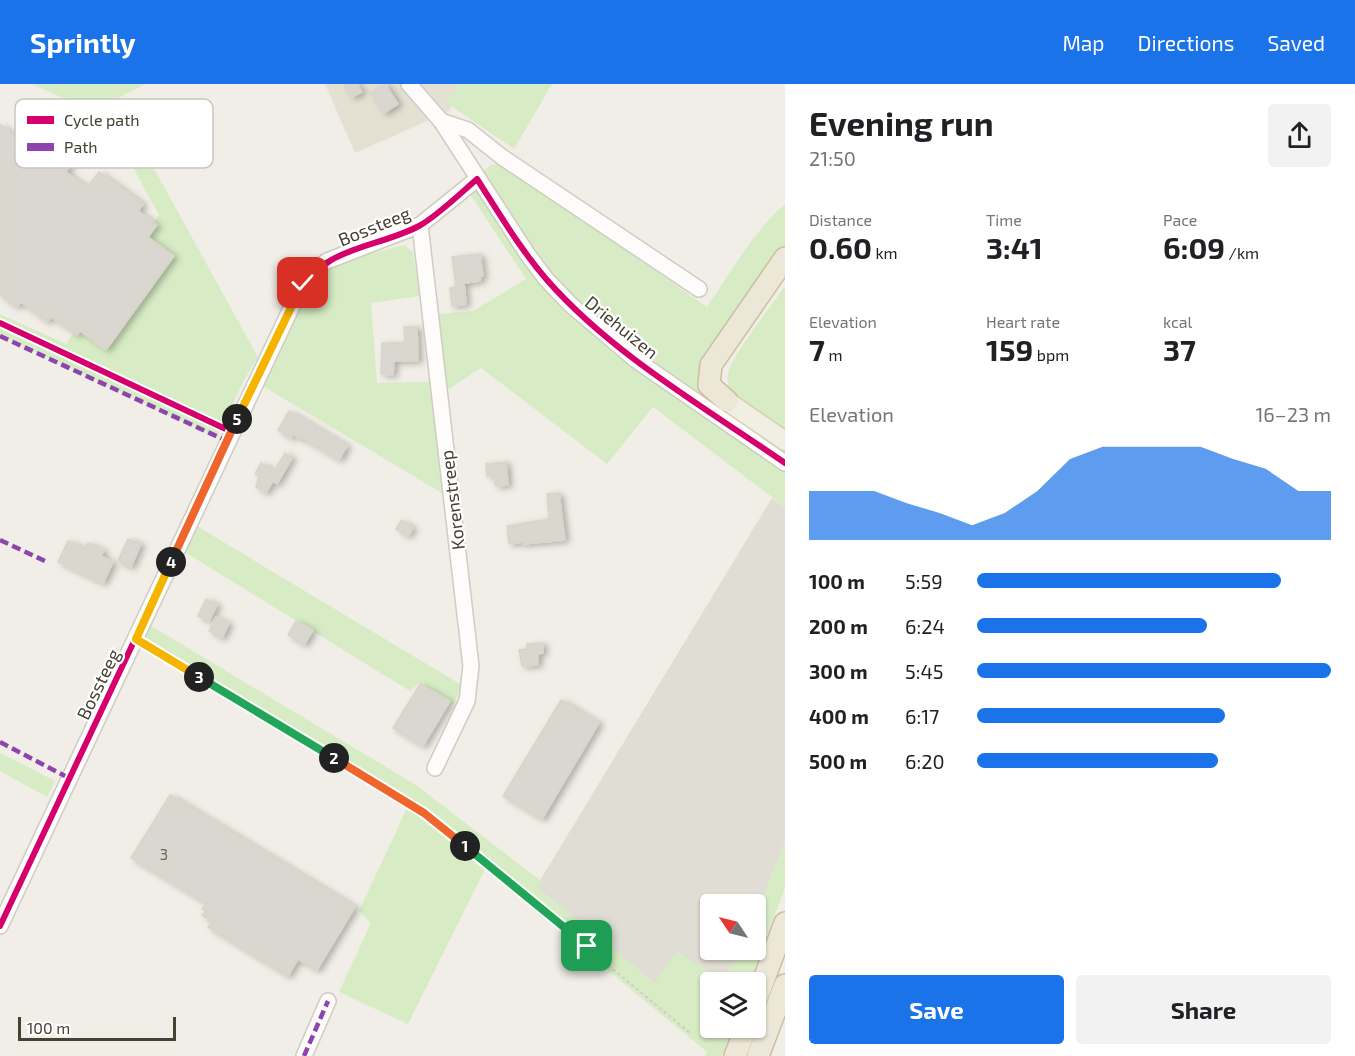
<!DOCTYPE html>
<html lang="en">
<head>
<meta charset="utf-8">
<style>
	:root { --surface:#fff; --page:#f2f2f2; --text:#202124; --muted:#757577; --accent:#1a73e8 }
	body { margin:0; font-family:"Exo 2",sans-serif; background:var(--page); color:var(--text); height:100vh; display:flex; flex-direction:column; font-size:22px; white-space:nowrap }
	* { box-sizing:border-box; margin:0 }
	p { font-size:20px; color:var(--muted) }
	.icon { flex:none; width:33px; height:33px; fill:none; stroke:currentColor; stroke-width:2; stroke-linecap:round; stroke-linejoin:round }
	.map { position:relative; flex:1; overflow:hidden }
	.panel { display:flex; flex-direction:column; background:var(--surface); width:570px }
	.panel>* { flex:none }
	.needle { width:39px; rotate:305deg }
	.tools { position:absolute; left:700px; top:810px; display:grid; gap:12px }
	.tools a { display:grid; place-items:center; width:66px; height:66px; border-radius:6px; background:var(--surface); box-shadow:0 2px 4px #0004; font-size:30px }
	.scale { position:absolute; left:18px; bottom:15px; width:158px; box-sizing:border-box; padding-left:6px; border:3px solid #454133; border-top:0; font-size:16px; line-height:21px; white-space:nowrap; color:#454133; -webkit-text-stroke:4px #fff; paint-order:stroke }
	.pin { position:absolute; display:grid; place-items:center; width:51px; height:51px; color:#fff; margin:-26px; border-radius:12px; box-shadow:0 3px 9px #0006 }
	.km { position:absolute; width:30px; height:30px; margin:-15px; border-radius:50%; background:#222; color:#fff; font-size:16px; line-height:30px; text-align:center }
	.round { display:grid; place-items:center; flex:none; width:63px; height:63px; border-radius:6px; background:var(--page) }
	.overview { display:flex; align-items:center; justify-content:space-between; height:102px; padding:0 24px }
	h1 { font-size:33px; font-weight:700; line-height:45px }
	.metrics { display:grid; grid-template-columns:repeat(3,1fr); gap:9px; height:102px; padding:6px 24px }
	.metrics div { display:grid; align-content:center }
	.metrics b { font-size:30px; font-weight:700 }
	.metrics small { font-size:16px; font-weight:400 }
	.metrics p { font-size:16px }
	.chart { height:168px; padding:12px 24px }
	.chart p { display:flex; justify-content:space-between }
	.chart svg { width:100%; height:108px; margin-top:6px; fill:var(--accent); opacity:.7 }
	.action { display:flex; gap:12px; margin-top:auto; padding:12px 24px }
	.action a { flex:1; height:69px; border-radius:6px; background:var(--accent); color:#fff; font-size:24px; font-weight:700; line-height:69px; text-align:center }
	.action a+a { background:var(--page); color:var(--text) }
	ul { padding:0 24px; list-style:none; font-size:20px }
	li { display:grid; grid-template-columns:96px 72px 1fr; align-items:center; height:45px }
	li i { height:15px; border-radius:8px; background:var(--accent) }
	header { display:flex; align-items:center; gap:36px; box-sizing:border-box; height:84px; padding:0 30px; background:var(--accent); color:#fff }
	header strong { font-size:28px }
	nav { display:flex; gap:33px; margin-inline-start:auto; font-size:21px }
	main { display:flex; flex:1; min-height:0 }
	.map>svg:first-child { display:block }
	.residential { fill:#e4e1d3 }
	.industrial { fill:#e0ddd4 }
	.green { fill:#d7ecc4 }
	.building { fill:#d9d7cf; stroke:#d8d5cc; stroke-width:1.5; filter:url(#shadow) }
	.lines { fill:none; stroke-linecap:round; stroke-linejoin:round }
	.minor-casing { stroke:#ceccc4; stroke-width:18 }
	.major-casing { stroke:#d3ceb2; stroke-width:21 }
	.highway-casing { stroke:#cac0a0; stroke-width:24 }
	.path { stroke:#ceccc6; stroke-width:2; stroke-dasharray:3 3; stroke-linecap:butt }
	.minor { stroke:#fdfcfb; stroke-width:15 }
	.major { stroke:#f1efe2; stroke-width:18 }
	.highway { stroke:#ece7d7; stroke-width:21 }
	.quiet { stroke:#8e44ad; stroke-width:4.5; stroke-dasharray:9 4.5; stroke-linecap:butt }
	.cycleway-casing { stroke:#fff; stroke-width:10 }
	.cycleway { stroke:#d6006c; stroke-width:6 }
	.split-1-casing { stroke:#fff; stroke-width:12 }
	.split-2-casing { stroke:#fff; stroke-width:12 }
	.split-3-casing { stroke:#fff; stroke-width:12 }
	.split-4-casing { stroke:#fff; stroke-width:12 }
	.split-5-casing { stroke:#fff; stroke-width:12 }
	.split-6-casing { stroke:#fff; stroke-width:12 }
	.split-1 { stroke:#22a559; stroke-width:8 }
	.split-2 { stroke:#f0652b; stroke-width:8 }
	.split-3 { stroke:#22a559; stroke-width:8 }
	.split-4 { stroke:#f5b400; stroke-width:8 }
	.split-5 { stroke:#f0652b; stroke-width:8 }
	.split-6 { stroke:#f5b400; stroke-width:8 }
	.labels { text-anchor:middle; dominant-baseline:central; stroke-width:4.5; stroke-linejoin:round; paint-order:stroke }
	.number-label { font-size:15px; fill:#6b675b }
	.street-label { font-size:18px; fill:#454133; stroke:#fff }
	.key { fill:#fff; stroke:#c7c6c2; stroke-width:1.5 }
	.key-label { font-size:16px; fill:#454133 }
</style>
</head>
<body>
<header>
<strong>Sprintly</strong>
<nav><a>Map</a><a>Directions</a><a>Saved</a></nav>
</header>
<main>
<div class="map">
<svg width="785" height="972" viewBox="0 0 785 972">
	<defs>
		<filter id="shadow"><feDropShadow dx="4" dy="2" stdDeviation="3" flood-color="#0004"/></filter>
	</defs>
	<rect width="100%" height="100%" fill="#f0eee6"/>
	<polygon class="residential" points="325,0 467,0 448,28 355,69"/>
	<polygon class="industrial" points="772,414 785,423 785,757 756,832 756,820 711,820 711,866 743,866 722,897 654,899 536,803"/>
	<g class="green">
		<path d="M31 0H145C126 9 103 26 82 22Z"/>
		<polygon points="458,0 552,0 514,65 447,19"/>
		<polygon points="121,25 258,273 244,296 217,354 0,251 0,230 66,260 159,131 105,33"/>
		<path d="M501 79 707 223C731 188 753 148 785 120V167L698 289V301L704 311 702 313 596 241 553 197 492 109 483 87 491 81Z"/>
		<polygon points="474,106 481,109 583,240 610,265 655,299 785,386 785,423 653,323 607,380 481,284 447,306 438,230 473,227 526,195 468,107"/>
		<path d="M404 161 413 168 420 212 371 219 377 299 430 298 442 409 261 301C274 272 293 219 314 197 332 177 378 168 404 161Z"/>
		<path d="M785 202V345L734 311C729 305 726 298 728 290 731 272 773 220 785 202Z"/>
		<polygon points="195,441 460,600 460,605 453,621 419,599 410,607 183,467"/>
		<polygon points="148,540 416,701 541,797 537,803 654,899 677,867 722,896 743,866 756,866 756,832 785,757 785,804 750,898 711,898 711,944 733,944 722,972 706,972 707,968 485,785 408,940 339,908 371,839 359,827 407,724 138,561"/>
		<polygon points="0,669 55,697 47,713 0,687"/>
	</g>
	<g class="building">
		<polygon points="344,0 357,0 362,8 352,13"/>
		<polygon points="385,0 398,20 384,29 371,9"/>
		<polygon points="0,40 18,54 22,49 43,64 40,69 59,83 71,63 78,67 66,88 87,103 99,88 143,120 138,127 157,141 148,153 174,172 106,266 80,247 77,251 51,233 47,238 21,218 17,223 0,211"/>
		<polygon points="480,170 483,192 481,192 480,197 464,199 466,220 452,222 450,204 456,203 452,173"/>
		<polygon points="404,243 417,243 418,277 394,277 393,291 381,290 382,259 405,259"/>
		<polygon points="289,327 347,362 339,376 301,353 300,355 293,350 291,354 278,346"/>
		<polygon points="285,369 292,374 277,400 273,397 266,409 256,403 259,392 255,390 261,379 274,387"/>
		<polygon points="506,378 508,401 496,402 493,391 487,392 486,380"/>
		<polygon points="559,409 565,456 523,460 523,458 509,460 507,442 549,435 547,410"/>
		<polygon points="401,436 413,444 408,452 396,445"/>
		<polygon points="128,455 141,460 131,483 118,477"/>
		<polygon points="68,457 84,464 88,459 104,466 101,472 113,478 103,499 58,478"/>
		<polygon points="206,515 217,521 209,537 198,532"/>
		<polygon points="216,533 229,539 222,554 209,547"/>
		<polygon points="296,537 313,546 304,561 288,551"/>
		<polygon points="543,559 543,569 538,570 538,581 522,582 519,566 527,565 527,560"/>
		<polygon points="420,600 450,617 423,662 393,644"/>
		<polygon points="561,616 599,639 542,735 503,712"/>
		<polygon points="170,711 355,823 317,886 298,875 288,892 208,843 212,837 202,831 206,827 202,825 206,819 131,774"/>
	</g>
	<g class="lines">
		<defs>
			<g id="minor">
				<polyline points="409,0 441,37 528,171 546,195 571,221 636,276 785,379"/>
				<polyline points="441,37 468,46 502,73 699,205"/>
				<polyline points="420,141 471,582 467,617 435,684"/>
				<polyline points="0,842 303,199 313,187 327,177 420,141 477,95"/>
				<polyline points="304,972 328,917"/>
			</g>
			<polyline id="major" points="727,317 785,357"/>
			<g id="highway">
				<polyline points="727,317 709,301 711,281 785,174"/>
				<polyline points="756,916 785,839"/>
				<polyline points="735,972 746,944"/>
				<polyline points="758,972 785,901"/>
			</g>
		</defs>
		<use href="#minor" class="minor-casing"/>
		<use href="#major" class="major-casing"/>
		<use href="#highway" class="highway-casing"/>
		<polyline class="path" points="146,561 424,729 690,949"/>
		<use href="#minor" class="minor"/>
		<use href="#major" class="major"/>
		<use href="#highway" class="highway"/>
		<g class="quiet">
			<polyline points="0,252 227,357"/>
			<polyline points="0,456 45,477"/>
			<polyline points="0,658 69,694"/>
			<polyline points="304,972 328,917"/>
		</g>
		<defs>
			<g id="cycleway">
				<polyline points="0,239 232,348"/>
				<path d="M0 842 297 211C323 162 375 165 419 142 436 133 462 108 477 95 499 129 520 165 547 196 612 270 704 323 785 379"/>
			</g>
		</defs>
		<use href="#cycleway" class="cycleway-casing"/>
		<use href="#cycleway" class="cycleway"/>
	</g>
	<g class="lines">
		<defs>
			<polyline id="split-1" points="465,762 587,862"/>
			<polyline id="split-2" points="334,674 424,729 465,762"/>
			<polyline id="split-3" points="199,593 334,674"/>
			<polyline id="split-4" points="171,478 136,555 199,593"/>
			<polyline id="split-5" points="171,478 237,335"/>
			<polyline id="split-6" points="237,335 303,199"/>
		</defs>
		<use href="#split-1" class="split-1-casing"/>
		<use href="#split-2" class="split-2-casing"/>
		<use href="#split-3" class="split-3-casing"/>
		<use href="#split-4" class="split-4-casing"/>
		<use href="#split-5" class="split-5-casing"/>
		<use href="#split-6" class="split-6-casing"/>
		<use href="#split-1" class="split-1"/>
		<use href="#split-2" class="split-2"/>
		<use href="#split-3" class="split-3"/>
		<use href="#split-4" class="split-4"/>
		<use href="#split-5" class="split-5"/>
		<use href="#split-6" class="split-6"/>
	</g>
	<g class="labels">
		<g class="number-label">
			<text x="164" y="770">3</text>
		</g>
		<g class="street-label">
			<text transform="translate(374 142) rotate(-22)">Bossteeg</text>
			<text transform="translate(622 243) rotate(39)">Driehuizen</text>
			<text transform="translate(452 416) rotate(-97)">Korenstreep</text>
			<text transform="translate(98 600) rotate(-64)">Bossteeg</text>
		</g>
	</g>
	<rect x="15" y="15" width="198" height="69" rx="9" class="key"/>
	<rect x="27" y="32" width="27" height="8" fill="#d6006c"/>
	<rect x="27" y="59" width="27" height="8" fill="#8e44ad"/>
	<g class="key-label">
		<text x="64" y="42">Cycle path</text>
		<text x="64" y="69">Path</text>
	</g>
</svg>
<div class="tools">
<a><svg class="needle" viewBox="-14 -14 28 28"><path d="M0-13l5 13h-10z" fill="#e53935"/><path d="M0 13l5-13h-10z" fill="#757577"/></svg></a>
<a><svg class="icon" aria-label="layers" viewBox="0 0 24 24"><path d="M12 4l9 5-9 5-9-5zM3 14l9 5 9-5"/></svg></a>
</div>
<div class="scale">100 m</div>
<div class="pin" style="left:587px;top:862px;background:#1e9e55"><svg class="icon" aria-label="arrive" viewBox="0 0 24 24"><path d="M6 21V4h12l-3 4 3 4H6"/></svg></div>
<div class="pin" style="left:303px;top:199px;background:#d93025"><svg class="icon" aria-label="check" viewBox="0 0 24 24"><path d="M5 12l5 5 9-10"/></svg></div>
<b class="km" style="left:465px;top:762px">1</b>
<b class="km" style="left:334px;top:674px">2</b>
<b class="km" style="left:199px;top:593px">3</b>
<b class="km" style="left:171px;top:478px">4</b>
<b class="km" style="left:237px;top:335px">5</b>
</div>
<section class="panel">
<div class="overview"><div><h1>Evening run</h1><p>21:50</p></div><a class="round"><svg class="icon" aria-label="share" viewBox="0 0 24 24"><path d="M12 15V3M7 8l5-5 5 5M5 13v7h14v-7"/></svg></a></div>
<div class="metrics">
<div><p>Distance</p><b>0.60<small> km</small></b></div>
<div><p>Time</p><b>3:41</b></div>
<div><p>Pace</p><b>6:09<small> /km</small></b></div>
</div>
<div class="metrics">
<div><p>Elevation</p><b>7<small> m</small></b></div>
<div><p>Heart rate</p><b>159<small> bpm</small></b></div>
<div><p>kcal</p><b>37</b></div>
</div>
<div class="chart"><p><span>Elevation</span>16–23 m</p>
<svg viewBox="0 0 160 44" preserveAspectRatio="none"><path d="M0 44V24L10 24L20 24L30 29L40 33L50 38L60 33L70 24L80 11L90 6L100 6L110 6L120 6L130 11L140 15L150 24L160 24V44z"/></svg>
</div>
<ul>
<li><b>100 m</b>5:59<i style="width:86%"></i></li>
<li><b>200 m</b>6:24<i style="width:65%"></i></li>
<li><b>300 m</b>5:45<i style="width:100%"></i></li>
<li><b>400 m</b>6:17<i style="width:70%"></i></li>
<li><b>500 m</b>6:20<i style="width:68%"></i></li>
</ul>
<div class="action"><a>Save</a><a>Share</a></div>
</section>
</main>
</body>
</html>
